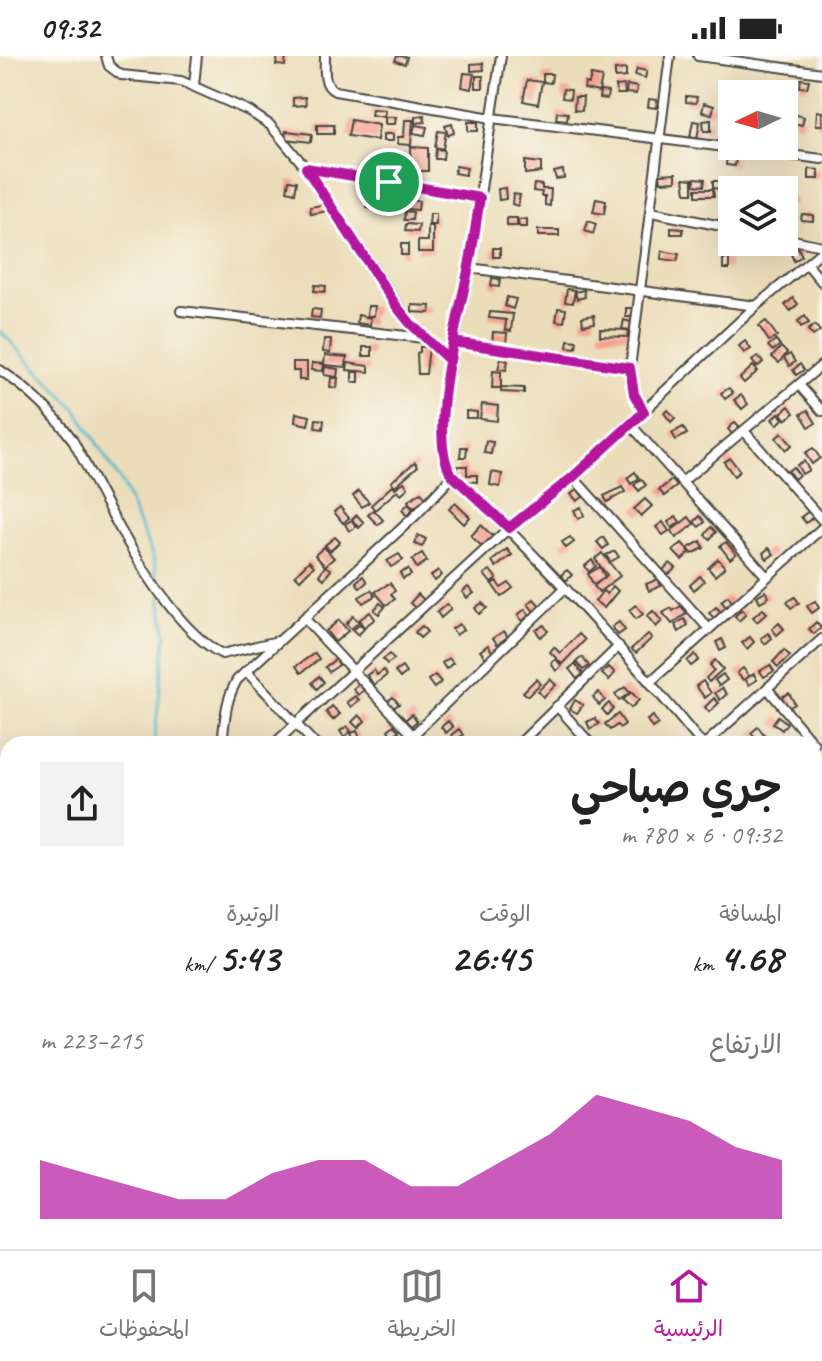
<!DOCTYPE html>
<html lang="ar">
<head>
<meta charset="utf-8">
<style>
	:root { --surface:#fff; --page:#f2f2f2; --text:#222; --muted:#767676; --line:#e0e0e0; --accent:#b5179e }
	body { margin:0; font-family:Caveat,"Playpen Sans Arabic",sans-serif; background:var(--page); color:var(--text); direction:rtl; height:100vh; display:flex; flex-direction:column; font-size:30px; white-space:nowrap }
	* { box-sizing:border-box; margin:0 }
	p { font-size:26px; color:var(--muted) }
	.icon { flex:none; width:44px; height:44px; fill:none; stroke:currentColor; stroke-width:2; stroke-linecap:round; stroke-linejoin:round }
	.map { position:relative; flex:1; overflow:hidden; direction:ltr }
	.details { position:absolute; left:0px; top:680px; width:822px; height:514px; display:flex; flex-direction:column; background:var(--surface); border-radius:24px 24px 0 0; box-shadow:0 8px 32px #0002; direction:rtl }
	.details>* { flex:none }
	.needle { width:52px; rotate:265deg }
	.controls { position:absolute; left:718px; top:24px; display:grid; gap:16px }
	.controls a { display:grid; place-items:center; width:80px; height:80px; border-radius:0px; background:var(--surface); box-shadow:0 8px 32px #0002; font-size:40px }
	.pin { position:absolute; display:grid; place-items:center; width:68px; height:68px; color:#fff; margin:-34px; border:4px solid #fff; border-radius:50%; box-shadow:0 2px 8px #0007 }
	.round { display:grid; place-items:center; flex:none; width:84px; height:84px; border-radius:0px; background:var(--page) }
	.head { display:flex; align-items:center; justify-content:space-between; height:136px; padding:0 40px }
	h1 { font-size:44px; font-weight:600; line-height:60px }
	.figures { display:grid; grid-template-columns:repeat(3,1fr); gap:12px; height:136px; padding:8px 40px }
	.figures div { display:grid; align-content:center }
	.figures b { font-size:40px; font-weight:600 }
	.figures small { font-size:22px; font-weight:400 }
	.figures p { font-size:22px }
	.chart { height:224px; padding:16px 40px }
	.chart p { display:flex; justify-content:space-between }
	.chart svg { width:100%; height:144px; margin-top:8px; fill:var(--accent); opacity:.7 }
	.status { display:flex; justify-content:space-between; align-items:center; height:56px; padding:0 40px; background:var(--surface); direction:ltr }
	.status svg { height:22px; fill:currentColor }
	.tabs { display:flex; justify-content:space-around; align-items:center; height:112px; border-top:2px solid var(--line); background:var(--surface); font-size:22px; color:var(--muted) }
	.tabs a { display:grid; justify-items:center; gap:4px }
	.tabs .on { color:var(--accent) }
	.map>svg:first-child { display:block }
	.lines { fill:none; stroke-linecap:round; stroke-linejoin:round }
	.stream { stroke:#4cb6ca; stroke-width:3 }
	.building { fill:#f6a192 }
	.street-casing { stroke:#484640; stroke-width:12 }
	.street { stroke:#fff; stroke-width:8 }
	.route-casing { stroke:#fff; stroke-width:16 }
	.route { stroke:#b5179e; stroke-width:10 }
</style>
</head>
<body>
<div class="status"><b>09:32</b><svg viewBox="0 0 49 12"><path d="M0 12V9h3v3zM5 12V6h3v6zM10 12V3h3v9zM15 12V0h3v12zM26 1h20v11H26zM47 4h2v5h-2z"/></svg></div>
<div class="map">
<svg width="822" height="1193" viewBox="0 0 822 1193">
	<rect width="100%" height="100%" fill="#fbf7ec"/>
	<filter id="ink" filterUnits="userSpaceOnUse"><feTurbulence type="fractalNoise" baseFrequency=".0125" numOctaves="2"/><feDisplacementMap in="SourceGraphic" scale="16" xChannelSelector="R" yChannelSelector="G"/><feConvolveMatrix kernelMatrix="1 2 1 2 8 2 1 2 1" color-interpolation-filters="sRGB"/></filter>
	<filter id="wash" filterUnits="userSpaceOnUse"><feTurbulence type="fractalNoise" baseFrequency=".006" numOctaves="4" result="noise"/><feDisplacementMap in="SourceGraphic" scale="32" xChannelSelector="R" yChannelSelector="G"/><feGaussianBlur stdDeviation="1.8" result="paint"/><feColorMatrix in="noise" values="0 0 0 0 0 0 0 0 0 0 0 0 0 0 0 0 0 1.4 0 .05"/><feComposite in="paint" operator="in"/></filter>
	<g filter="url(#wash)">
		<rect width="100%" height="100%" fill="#ebddba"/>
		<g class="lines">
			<g class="stream">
				<polyline points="0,275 76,353 122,428 153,501 158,529"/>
				<polyline points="154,688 166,577 160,540"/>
				<polyline points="37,1186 38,1193"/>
			</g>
		</g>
		<g id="blocks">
			<g class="building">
				<polygon points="278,0 286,0 285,10 276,9"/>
				<polygon points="397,0 407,1 405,8 395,5"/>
				<polygon points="483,7 484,14 471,15 471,8"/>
				<polygon points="626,13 626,21 615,22 615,14"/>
				<polygon points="637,13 647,15 645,22 635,19"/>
				<polygon points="464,17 474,18 471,33 462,31"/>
				<polygon points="543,18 552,18 551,27 543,26"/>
				<polygon points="591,19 602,21 599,36 584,33 585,27 589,28"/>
				<rect x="476" y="20" width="7" height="12"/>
				<polygon points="801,23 809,24 807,32 800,31"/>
				<polygon points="527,24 542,26 538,48 523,45"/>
				<polygon points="624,29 625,38 617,38 616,30"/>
				<polygon points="627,29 637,31 636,38 626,37"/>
				<polygon points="563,33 571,34 570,43 562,42"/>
				<polygon points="600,35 608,36 607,43 599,42"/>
				<polygon points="686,40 697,41 696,47 686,46"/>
				<polygon points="305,41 306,49 293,50 293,42"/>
				<polygon points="575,41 583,41 582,55 574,54"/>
				<polygon points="649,43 657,44 656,52 648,51"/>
				<polygon points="704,47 714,50 712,58 702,56"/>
				<polygon points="728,51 732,52 732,63 725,62"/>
				<polygon points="372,53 385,54 384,61 371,59"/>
				<polygon points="817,55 822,56 822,69 816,69"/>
				<polygon points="557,56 568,57 567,64 556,63"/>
				<polygon points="424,59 425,66 415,67 415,61"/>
				<polygon points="796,59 804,61 802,69 794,67"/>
				<polygon points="385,61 396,61 395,68 385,68"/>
				<polygon points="351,64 379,69 377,84 348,80"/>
				<polygon points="405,64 413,64 411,89 398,88 398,81 404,81"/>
				<polygon points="711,64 711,75 704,75 703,65"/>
				<polygon points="693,65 700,66 697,83 690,81"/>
				<rect x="468" y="66" width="10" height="9"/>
				<polygon points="452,68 454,77 448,79 445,70"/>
				<rect x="317" y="69" width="17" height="9"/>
				<polygon points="415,69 427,71 425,79 413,77"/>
				<polygon points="286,75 312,78 311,86 285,83"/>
				<polygon points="438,75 446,76 443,93 435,91"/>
				<rect x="383" y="78" width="10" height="7"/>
				<polygon points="411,91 428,92 428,115 411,115"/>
				<polygon points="436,93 444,94 443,103 435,103"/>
				<polygon points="727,101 736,102 735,110 726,109"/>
				<polygon points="525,105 541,107 541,116 525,118"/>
				<polygon points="456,110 467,112 465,119 454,117"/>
				<polygon points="809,113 819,114 819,123 809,123"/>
				<polygon points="563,114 564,122 556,123 554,116"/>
				<polygon points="676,117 676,125 661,126 660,118"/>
				<polygon points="684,122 693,123 693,137 686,137"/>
				<polygon points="695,122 705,123 704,130 694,129"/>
				<polygon points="289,124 297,125 295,137 287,135"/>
				<polygon points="713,125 722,125 722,133 713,132"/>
				<polygon points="534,128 542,129 542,133 551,133 550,150 545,149 545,140 541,140 542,136 533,135"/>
				<polygon points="505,132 506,143 499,144 498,133"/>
				<polygon points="696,133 713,133 714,140 696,140"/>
				<polygon points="722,133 730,134 729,142 721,141"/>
				<polygon points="367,137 378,137 377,153 367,152"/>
				<polygon points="513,138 520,139 518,150 512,148"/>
				<polygon points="786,142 795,143 795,149 786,149"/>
				<polygon points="596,143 606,145 604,158 593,156"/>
				<polygon points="406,145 419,145 418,154 406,153"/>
				<polygon points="327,148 328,155 311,158 310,151"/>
				<polygon points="405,155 413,156 412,164 404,164"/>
				<polygon points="430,158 436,158 436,169 429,169"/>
				<polygon points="802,158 813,159 813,165 801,164"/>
				<rect x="507" y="162" width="10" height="8"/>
				<polygon points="527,163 527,171 519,171 518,164"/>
				<polygon points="588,165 596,168 593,178 585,175"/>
				<polygon points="406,168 419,169 418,176 405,175"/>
				<polygon points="428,170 433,170 433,196 418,196 418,185 428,185"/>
				<polygon points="671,172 683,173 683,178 671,178"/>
				<rect x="538" y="174" width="21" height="6"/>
				<rect x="401" y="188" width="7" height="11"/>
				<rect x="493" y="192" width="7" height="9"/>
				<polygon points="798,192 802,200 794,205 790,196"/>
				<polygon points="662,195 679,198 677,205 661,203"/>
				<rect x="723" y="203" width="6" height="10"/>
				<polygon points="492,222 500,223 499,231 491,230"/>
				<polygon points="315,229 326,230 325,236 314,235"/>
				<polygon points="567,233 575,234 573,247 565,246"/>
				<polygon points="584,234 585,241 577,243 575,236"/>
				<polygon points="507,241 516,243 513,253 505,250"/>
				<polygon points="793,242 798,248 791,255 785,249"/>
				<polygon points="412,249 431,250 430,257 412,256"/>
				<polygon points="368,250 375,250 374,260 367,260"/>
				<polygon points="558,252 566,253 564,266 556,265"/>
				<rect x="626" y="252" width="7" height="9"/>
				<polygon points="312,253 321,254 320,262 311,261"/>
				<polygon points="490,256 513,258 511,275 505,274 506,264 489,262"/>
				<polygon points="358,259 371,262 370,269 357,267"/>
				<polygon points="594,259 595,267 583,269 582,261"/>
				<polygon points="805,260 809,267 801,271 798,265"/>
				<polygon points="624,264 631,266 630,274 622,273"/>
				<polygon points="766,265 777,280 769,285 759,270"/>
				<polygon points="815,269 820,275 813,280 808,274"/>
				<polygon points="600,273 628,274 628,281 600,280"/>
				<polygon points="493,276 507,277 506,290 492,289"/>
				<polygon points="324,283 331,283 330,297 323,296"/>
				<polygon points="568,284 577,285 576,292 567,291"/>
				<polygon points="775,284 780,289 773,295 768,290"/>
				<polygon points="745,285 751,293 744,297 739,290"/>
				<rect x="363" y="291" width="9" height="9"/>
				<polygon points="420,291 429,291 426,318 418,318 417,297 420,296"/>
				<polygon points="781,291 787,297 779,307 772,301"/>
				<polygon points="790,298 795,306 789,310 784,302"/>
				<polygon points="325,299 347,301 346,311 324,309"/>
				<polygon points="758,300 763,306 757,311 752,305"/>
				<polygon points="501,303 508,305 506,314 498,313"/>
				<polygon points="293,306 307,306 307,324 299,324 299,315 293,315"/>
				<polygon points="312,307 324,308 323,315 311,314"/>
				<polygon points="348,307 369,310 369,316 347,314"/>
				<polygon points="800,308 804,314 796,319 793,314"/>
				<polygon points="753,310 758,315 744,327 740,322"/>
				<polygon points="325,311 338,313 337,321 324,319"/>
				<polygon points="493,315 501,316 501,332 492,332"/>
				<rect x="352" y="316" width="7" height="10"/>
				<polygon points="331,322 338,322 337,332 330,331"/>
				<polygon points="501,331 524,332 524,337 501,336"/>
				<polygon points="729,332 733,337 725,343 721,337"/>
				<polygon points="741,339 748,348 742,353 734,344"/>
				<polygon points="482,348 498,350 497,365 480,363"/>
				<polygon points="789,350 794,357 786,364 781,357"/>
				<polygon points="668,354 675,362 671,366 664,357"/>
				<polygon points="808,354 816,367 809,371 801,358"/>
				<polygon points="466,355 477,356 477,362 466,362"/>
				<polygon points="296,357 310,360 308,369 295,366"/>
				<polygon points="779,357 783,363 777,369 772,363"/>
				<polygon points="316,363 324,364 323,373 315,372"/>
				<polygon points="735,366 740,371 732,378 728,373"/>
				<polygon points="683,371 687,378 676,384 672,377"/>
				<polygon points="782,377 792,389 786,394 776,382"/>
				<polygon points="486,385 493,386 491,398 484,397"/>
				<polygon points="461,391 467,391 466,401 460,401"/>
				<polygon points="813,392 820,402 812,408 805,397"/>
				<polygon points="730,402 740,415 734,420 724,406"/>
				<polygon points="804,405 809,414 802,418 797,409"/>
				<polygon points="415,406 418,410 395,430 391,426"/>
				<polygon points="458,410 467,410 467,419 477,419 477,426 457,425"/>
				<polygon points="793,411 799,419 794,423 788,415"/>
				<polygon points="492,416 502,418 500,431 490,429"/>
				<polygon points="635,416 639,422 631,428 627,422"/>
				<polygon points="641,423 646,429 639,435 634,429"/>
				<polygon points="672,424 677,430 664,440 659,434"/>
				<polygon points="404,426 408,432 401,438 398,434 375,454 371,449 393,429 395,432"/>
				<polygon points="622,431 625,436 607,446 604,440"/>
				<polygon points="577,433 583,441 577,445 571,438"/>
				<polygon points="359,435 369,446 362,451 353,440"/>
				<polygon points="421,436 426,443 413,452 408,445"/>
				<polygon points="645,443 652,450 641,460 634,453"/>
				<polygon points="455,447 470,461 464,468 449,453"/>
				<polygon points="408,448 413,453 407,460 402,454"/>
				<polygon points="340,451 349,462 343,467 334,456"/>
				<polygon points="581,451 584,460 578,463 574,454"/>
				<polygon points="374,454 383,464 378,469 368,459"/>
				<polygon points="809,455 813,461 806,467 801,461"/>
				<polygon points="357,459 364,467 359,472 352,463"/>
				<polygon points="676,460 680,466 672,472 668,466"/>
				<polygon points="700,460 705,466 699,471 694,466"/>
				<polygon points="689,461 694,468 676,482 671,475"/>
				<polygon points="352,464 356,471 349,475 345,468"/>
				<polygon points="663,466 669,475 663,479 656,471"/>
				<polygon points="481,469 497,484 487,495 471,480"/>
				<polygon points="711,471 716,476 710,483 705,479"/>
				<polygon points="418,479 426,483 422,491 415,488"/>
				<polygon points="335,481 340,486 330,495 325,489"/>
				<polygon points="570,481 574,486 566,492 562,486"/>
				<polygon points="603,481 608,489 603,493 597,486"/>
				<polygon points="701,485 704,492 692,498 688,492"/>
				<polygon points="726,486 736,498 730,503 720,490"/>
				<polygon points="682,487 690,496 682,504 673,495"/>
				<polygon points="324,491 334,502 325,510 315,499"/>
				<polygon points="769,492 774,498 767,503 763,497"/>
				<polygon points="507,493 512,499 496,511 492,505"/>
				<polygon points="615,495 619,501 610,506 606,499"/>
				<polygon points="422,497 427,505 417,512 412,504"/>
				<polygon points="602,497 620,520 599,536 594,530 607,519 595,503"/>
				<polygon points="399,498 403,504 391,511 387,505"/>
				<polygon points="718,503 725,511 715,520 708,512"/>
				<polygon points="592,504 596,510 589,516 585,510"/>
				<polygon points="309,505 314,510 300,524 295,519"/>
				<polygon points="670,507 676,512 668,519 663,514"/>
				<polygon points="325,510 331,514 324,523 319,519"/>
				<polygon points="600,511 605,521 593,528 588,518"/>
				<polygon points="408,513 411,519 403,523 400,517"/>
				<polygon points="438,514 442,519 435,525 431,520"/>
				<polygon points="490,514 497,523 491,527 484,518"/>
				<polygon points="567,514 572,519 566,525 561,519"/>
				<polygon points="363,520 367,526 360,532 356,526"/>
				<polygon points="700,520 704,525 694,534 690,529"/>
				<polygon points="658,523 661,530 649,535 646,528"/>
				<polygon points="496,525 501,532 509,527 513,532 501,541 492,528"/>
				<polygon points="390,527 395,535 391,538 395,543 386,549 375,536"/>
				<polygon points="613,530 618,535 604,552 595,545 603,535 607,538"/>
				<polygon points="468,531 474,537 467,542 462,536"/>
				<polygon points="371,534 375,540 363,547 359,541"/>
				<polygon points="765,535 769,541 760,546 757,540"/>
				<polygon points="418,538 426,546 417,554 410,547"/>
				<polygon points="728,540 732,546 726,551 721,545"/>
				<polygon points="795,541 799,547 791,552 787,546"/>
				<polygon points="534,543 541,551 535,557 528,548"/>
				<polygon points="815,545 819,552 812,557 807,550"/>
				<polygon points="380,547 385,551 379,558 374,554"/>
				<polygon points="482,547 487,552 479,558 475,552"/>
				<polygon points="447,548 451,553 441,562 437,556"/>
				<polygon points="636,549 643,558 636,563 629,554"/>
				<polygon points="681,550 687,557 672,568 663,557 671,552 673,555"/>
				<polygon points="716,551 721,556 714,562 709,557"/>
				<polygon points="525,553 530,559 522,565 518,559"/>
				<polygon points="742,553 746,558 739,565 735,560"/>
				<polygon points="763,553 767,557 757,566 753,561"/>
				<polygon points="653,555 662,565 656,571 647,560"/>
				<polygon points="370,556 375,563 364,571 359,564"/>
				<polygon points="353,560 359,566 351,573 346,568"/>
				<polygon points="684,563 688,569 679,576 675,569"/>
				<polygon points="339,564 348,575 335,586 326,575"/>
				<polygon points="619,566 625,574 618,579 612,571"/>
				<polygon points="816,566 821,572 814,578 809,573"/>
				<polygon points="779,567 784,573 777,579 772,573"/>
				<polygon points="360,568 364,573 358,579 353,574"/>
				<polygon points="459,568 463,574 456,579 452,573"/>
				<polygon points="544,569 548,575 540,581 536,574"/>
				<polygon points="422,570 427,576 420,582 415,576"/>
				<polygon points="504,575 508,581 497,588 493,582"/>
				<polygon points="768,577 772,582 765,588 761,582"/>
				<polygon points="579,578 585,584 562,608 550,596 554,591 560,597"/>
				<polygon points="648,578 652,582 636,597 631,593"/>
				<polygon points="750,581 754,586 747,593 742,587"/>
				<polygon points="722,583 726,592 720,595 716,586"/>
				<polygon points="488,589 493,597 486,602 480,595"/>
				<polygon points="784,594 790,600 778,611 773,606"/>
				<polygon points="315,597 319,603 301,617 296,610"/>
				<polygon points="390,598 394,603 387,608 383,603"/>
				<polygon points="695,598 699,604 691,610 687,605"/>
				<polygon points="582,601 589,610 583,614 576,606"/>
				<polygon points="449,602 453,607 446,613 442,607"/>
				<polygon points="336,603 339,609 329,616 325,611"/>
				<polygon points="556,603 562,610 556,615 551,607"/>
				<polygon points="715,604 723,613 709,626 706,622 714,614 710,609"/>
				<polygon points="575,608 583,618 577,623 569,613"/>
				<polygon points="770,609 774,615 764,621 760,615"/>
				<polygon points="402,611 406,617 400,622 395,616"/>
				<polygon points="609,611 615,617 609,624 602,618"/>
				<polygon points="743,612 749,620 743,624 737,617"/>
				<polygon points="374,614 377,619 384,614 387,619 374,629 367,619"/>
				<polygon points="723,618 727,624 719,630 715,624"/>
				<polygon points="754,618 757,624 749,629 745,623"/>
				<polygon points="435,619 441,626 434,632 428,624"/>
				<polygon points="319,620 324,626 317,633 312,627"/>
				<polygon points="536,623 540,628 528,640 523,636"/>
				<polygon points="550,623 556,629 543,641 538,635"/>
				<polygon points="703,625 711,637 705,642 696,630"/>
				<polygon points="359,628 364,634 358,639 353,633"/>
				<polygon points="625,631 630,637 619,644 615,638"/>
				<polygon points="722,632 727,638 720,644 715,637"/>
				<polygon points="599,636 605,644 599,649 593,641"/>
				<polygon points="631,636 639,644 631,652 623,644"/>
				<polygon points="789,637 795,648 788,652 782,641"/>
				<polygon points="355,640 359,644 351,651 347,646"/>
				<polygon points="393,641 399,648 393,652 388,645"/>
				<polygon points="714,642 719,647 709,656 705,651"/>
				<polygon points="575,644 583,649 577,657 570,653"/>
				<polygon points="609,647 613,653 607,659 602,653"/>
				<polygon points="332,650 340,658 333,664 326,656"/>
				<polygon points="412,658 417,665 410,671 405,664"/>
				<polygon points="618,658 625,668 620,672 617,669 610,674 605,668"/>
				<polygon points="359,659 365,665 358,672 352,666"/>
				<polygon points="653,660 658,668 652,672 647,664"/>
				<polygon points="778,660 787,667 782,674 773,667"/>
				<polygon points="595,662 599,668 590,673 587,666"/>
				<polygon points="448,665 453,671 446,677 441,671"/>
				<polygon points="394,669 399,675 392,680 388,674"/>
				<polygon points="347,670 351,675 344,681 340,675"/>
				<polygon points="758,671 772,688 760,688 751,677"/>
				<polygon points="459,673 463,679 454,684 451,679"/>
				<polygon points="357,675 363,688 355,688 351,677"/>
				<polygon points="822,1022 822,1030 814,1037 814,1029"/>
			</g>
		</g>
	</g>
	<g filter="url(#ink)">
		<use href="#blocks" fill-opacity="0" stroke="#484640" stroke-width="2"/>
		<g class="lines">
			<defs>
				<g id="street">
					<polyline points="106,0 109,10 121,19 181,25 249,55 270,69 306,112 410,267 450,305"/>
					<path d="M325 0C325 13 322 29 335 35L492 62 822 103"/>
					<path d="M501 0 469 212 445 333 442 366 444 394 447 409 453 420C542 503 624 594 702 688"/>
					<polyline points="698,0 822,17"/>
					<polyline points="194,29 197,0"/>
					<polyline points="306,112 480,142"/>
					<polyline points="651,156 732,172"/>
					<polyline points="784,182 822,190"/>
					<polyline points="807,208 822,226"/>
					<polyline points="469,212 756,250"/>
					<polyline points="181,255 424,282"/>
					<polyline points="453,286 630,312"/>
					<path d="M0 314C28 333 52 355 72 383 104 442 162 568 222 598L278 585"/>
					<polyline points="799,329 822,355"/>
					<polyline points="644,356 634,338 630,312 670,0"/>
					<polyline points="630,368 766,520"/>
					<polyline points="745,376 822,464"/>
					<polyline points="573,421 709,573"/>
					<polyline points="682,426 822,309"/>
					<polyline points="304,562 421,688"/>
					<polyline points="246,615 315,688"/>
					<polyline points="650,626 822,472"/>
					<polyline points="767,632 814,688"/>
					<polyline points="557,650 591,688"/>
					<polyline points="413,679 564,533"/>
					<path d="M222 688C225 664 225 645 237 624L415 460 453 420"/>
					<polyline points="274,688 509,472 573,421 756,250 822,195"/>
					<polyline points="519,688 619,590"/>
					<polyline points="705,688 822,583"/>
					<polyline points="814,819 822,828"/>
					<polyline points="814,852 822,845"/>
					<polyline points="814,945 822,954"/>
					<polyline points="814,1059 822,1068"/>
					<polyline points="814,1132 822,1125"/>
					<polyline points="616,1186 622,1193"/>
					<polyline points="517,1193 525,1186"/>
					<polyline points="745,1193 753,1186"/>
				</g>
			</defs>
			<use href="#street" class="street-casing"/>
			<use href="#street" class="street"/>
		</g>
	</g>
	<g class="lines" filter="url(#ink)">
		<defs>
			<path id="route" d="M389 126 480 142C476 167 473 191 468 215 459 258 425 385 453 420L509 472 573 421 644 356 634 338 630 312 453 286 450 305 410 267 397 251 306 112 389 126"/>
		</defs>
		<use href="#route" class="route-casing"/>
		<use href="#route" class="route"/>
	</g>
</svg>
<div class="controls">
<a><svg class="needle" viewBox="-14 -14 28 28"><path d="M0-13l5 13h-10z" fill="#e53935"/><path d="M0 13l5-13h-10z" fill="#767676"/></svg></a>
<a><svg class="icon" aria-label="layers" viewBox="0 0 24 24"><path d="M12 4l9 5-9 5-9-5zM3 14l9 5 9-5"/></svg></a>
</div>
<div class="pin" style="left:389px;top:126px;background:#1e9e55"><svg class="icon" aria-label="arrive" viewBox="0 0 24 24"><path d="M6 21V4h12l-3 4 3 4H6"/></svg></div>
<section class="details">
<div class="head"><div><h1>جري صباحي</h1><p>09:32 · 6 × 780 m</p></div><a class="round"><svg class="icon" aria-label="share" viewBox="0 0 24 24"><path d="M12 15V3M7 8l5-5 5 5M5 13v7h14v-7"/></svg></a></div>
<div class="figures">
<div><p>المسافة</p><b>4.68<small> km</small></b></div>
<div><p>الوقت</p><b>26:45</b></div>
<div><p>الوتيرة</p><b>5:43<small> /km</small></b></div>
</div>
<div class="chart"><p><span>الارتفاع</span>215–223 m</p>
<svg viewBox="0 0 160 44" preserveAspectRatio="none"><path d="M0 44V26L10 30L20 34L30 38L40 38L50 30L60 26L70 26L80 34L90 34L100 26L110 18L120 6L130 10L140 14L150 22L160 26V44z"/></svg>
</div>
</section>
</div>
<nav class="tabs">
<a class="on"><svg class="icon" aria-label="home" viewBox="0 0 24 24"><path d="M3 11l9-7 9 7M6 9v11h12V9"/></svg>الرئيسية</a>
<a><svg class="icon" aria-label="map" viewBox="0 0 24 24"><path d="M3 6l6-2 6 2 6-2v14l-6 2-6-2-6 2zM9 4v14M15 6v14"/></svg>الخريطة</a>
<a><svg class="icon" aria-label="saved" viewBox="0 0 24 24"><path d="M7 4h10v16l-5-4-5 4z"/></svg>المحفوظات</a>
</nav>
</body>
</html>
